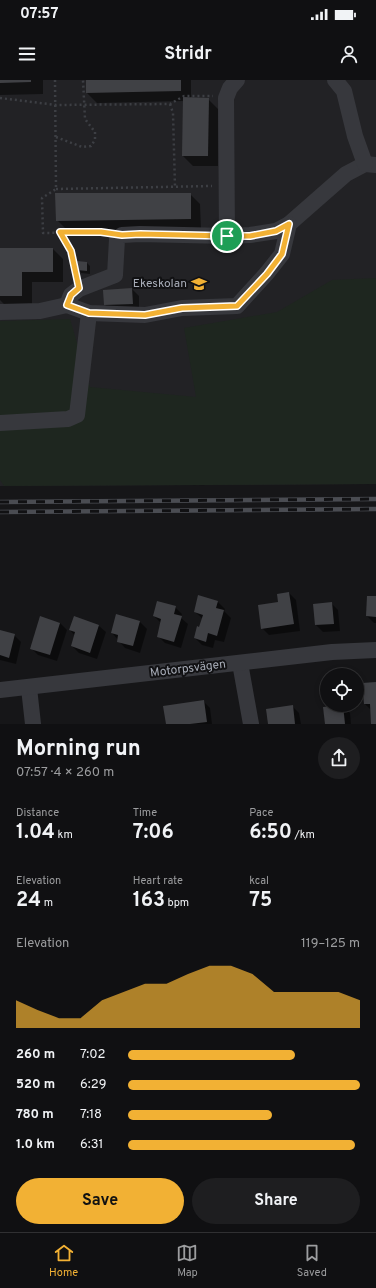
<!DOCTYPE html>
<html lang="en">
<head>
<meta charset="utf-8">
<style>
	:root { --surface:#101012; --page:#1e1e20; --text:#f1f3f6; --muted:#9c9d9f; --line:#303032; --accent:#f2b134 }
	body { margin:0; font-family:Overpass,sans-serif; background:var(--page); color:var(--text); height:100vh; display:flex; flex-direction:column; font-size:15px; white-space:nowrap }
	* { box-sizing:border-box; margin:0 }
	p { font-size:13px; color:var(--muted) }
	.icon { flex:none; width:22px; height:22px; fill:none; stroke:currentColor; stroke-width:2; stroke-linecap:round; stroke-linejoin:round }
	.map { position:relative; height:644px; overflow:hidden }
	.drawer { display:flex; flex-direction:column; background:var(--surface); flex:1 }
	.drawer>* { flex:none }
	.controls { position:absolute; left:320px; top:588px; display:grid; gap:8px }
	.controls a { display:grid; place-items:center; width:44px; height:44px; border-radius:50%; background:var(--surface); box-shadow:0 2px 6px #0003,0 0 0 1px var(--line); font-size:20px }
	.pin { position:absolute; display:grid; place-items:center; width:34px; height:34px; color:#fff; margin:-17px; border:2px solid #fff; border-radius:50%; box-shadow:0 1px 4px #0007 }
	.round { display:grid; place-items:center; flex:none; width:42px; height:42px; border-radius:21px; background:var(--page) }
	.overview { display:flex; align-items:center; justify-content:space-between; height:68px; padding:0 16px }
	h1 { font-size:22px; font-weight:700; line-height:30px }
	.figures { display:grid; grid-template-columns:repeat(3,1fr); gap:6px; height:68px; padding:4px 16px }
	.figures div { display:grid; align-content:center }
	.figures b { font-size:20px; font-weight:700 }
	.figures small { font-size:11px; font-weight:400 }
	.figures p { font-size:11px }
	.chart { height:112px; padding:8px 16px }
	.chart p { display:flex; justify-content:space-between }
	.chart svg { width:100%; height:72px; margin-top:4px; fill:var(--accent); opacity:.7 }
	.cta { display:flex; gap:8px; margin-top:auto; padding:8px 16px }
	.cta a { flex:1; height:46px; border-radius:24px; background:var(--accent); color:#111; font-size:16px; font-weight:700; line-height:46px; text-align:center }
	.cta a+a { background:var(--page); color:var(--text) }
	ul { padding:0 16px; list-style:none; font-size:13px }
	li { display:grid; grid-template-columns:64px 48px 1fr; align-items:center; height:30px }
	li i { height:10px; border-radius:5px; background:var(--accent) }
	.status { display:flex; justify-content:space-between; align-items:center; height:28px; padding:0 20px; background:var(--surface); direction:ltr }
	.status svg { height:11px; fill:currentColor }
	header { display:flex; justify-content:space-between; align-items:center; height:52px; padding:0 16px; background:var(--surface); font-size:18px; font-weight:700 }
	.tab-bar { display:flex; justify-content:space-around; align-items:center; height:56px; border-top:1px solid var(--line); background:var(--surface); font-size:11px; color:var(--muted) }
	.tab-bar a { display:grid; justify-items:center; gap:2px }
	.tab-bar .active { color:var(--accent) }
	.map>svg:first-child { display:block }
	.built { fill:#222225 }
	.green { fill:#1e261f }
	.shadow { fill:#0007 }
	.building { fill:#404145 }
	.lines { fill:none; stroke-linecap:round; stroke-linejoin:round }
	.path { stroke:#3d3f44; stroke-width:2.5; stroke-dasharray:2 3; stroke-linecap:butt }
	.minor { stroke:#37383d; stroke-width:16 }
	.rail-casing { stroke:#4a4c52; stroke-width:4.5 }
	.rail { stroke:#111113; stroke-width:3; stroke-dasharray:9; stroke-linecap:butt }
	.route-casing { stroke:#fff; stroke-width:8 }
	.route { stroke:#f2b134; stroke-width:5 }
	.labels { text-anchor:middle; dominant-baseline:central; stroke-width:4; stroke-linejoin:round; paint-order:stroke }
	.poi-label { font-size:12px; fill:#a8adb8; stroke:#111113; text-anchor:end }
	.street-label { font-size:12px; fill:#a8adb8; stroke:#111113 }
</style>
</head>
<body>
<div class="status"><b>07:57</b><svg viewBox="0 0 49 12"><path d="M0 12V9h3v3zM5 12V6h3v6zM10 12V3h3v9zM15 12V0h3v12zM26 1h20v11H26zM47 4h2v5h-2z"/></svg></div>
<header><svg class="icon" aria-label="menu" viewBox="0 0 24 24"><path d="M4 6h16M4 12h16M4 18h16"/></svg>Stridr<svg class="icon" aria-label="person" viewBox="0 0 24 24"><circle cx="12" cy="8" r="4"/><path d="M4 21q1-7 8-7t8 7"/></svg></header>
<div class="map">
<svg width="376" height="644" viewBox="0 0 376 644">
	<rect width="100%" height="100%" fill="#161618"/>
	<polygon class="built" points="0,0 376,0 376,404 0,406"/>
	<polygon class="green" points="376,198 376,404 4,406 0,400 0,241 70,239 90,307 196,317 184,248 277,232 332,200"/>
	<g class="shadow">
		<polygon points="0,0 43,0 43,14 0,15"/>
		<polygon points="87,0 191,0 191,19 208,19 218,29 218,86 193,86 183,76 184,21 97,23 87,13"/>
		<polygon points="190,114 200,124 201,149 67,150 57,140"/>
		<polygon points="0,169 53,169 63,179 63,202 32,202 32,226 6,226 0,220"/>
		<polygon points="78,182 87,183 90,186 90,194 81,193 78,190"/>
		<polygon points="132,209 139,216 139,230 112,232 105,225"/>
		<polygon points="289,513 296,520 300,551 269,555 262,548 279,523"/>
		<polygon points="376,517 376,543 374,543 367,536"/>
		<polygon points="218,522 225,529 224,531 231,538 224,562 215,560 213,568 202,565 195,558 200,548 203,539 195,532"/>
		<polygon points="331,523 338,530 340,551 323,552 316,545 314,525"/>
		<polygon points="175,527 182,534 181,538 188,544 181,568 165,563 158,556 161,543 154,536"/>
		<polygon points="140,542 147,549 140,573 125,568 112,553"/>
		<polygon points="60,543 67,550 57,581 38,575 31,568"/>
		<polygon points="99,546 106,552 97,579 79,573 72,566 75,556 70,550"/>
		<polygon points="0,551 14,555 21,562 16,584 0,580"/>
		<polygon points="376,603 376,644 372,644 371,630 365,624"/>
		<polygon points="203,621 210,628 212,644 167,644"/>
		<polygon points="292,626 299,633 301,644 269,644"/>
		<polygon points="343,626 350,633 351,644 326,644"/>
	</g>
	<g class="building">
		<polygon points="0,0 31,0 31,2 0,3"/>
		<polygon points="86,0 181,0 181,11 86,13"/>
		<polygon points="183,17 209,18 208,76 182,76"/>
		<polygon points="55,113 191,113 191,139 56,141"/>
		<polygon points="0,168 53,168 53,192 22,192 22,216 0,216"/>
		<polygon points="77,181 87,182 87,191 77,190"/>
		<polygon points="132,208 133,224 104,225 103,210"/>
		<polygon points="289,512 294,544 261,549 258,525 278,522 277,514"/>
		<polygon points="198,515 218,521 216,528 224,530 217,556 208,553 206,562 194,558 197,546 199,547 203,535 194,532"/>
		<polygon points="367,516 376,516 376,537 366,536"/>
		<polygon points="157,521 176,526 174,534 182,536 174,562 157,557 161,539 153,536"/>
		<polygon points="332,522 334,544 315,545 313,524"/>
		<polygon points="116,534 140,541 133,566 117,562 118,555 111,553"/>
		<polygon points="40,536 60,543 50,575 30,569"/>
		<polygon points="74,536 99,545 90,573 71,566 75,552 69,550"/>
		<polygon points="0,550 15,554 9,578 0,575"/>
		<polygon points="376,602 376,644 371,644 370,624 364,624 362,603"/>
		<polygon points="204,620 207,642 190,644 166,644 163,626"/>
		<polygon points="293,625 295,644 268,644 266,629"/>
		<polygon points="343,625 345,644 325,644 323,627"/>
	</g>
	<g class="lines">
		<g class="path">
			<polyline points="55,0 56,109 42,118 43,153 104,152"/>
			<polyline points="0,18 56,25 170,24 184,16 213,16"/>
			<polyline points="170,24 173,33 175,107"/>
			<polyline points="56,57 82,67 91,66 95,60 95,52 85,39 83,0"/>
			<polyline points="56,109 212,106"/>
			<polyline points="60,153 71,171 76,194"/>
		</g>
		<g class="minor">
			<polyline points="237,0 230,8 226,18 227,156 250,155 276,151 289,144 346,94 365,84 376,85"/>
			<polyline points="335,0 344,11 355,56 365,84"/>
			<polyline points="67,225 71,215 79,209 115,195 117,159 122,155 140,154 227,156"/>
			<polyline points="0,232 40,231 67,225 89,233 145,235 182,228 237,226 267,193 282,174 289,144"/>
			<polyline points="0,343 68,339 77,335 89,233"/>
			<polyline points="240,583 251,644"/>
			<polyline points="29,608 33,644"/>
			<polyline points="0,610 332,572 376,570"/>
		</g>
		<defs>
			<g id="rail">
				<polyline points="0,422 376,419"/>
				<polyline points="0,432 376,429"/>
			</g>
		</defs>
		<use href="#rail" class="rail-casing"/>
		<use href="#rail" class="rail"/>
	</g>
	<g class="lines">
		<defs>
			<polygon id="route" points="289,144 282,174 267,194 237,226 182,228 145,235 89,233 67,225 71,215 79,208 71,171 60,152 101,152 122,155 140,154 227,156 250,156 276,151"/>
		</defs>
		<use href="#route" class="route-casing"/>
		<use href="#route" class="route"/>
	</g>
	<defs>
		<symbol id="school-bare" viewBox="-9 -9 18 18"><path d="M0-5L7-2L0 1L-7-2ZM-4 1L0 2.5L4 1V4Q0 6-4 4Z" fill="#f2b134" stroke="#111113" stroke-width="2.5" paint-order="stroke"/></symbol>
	</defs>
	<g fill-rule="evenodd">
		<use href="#school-bare" x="188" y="193" width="22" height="22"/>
	</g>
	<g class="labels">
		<g class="poi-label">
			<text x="187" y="204">Ekeskolan</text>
		</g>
		<g class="street-label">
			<text transform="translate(188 589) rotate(-7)">Motorpsvägen</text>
		</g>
	</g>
</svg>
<div class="controls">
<a><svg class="icon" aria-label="locate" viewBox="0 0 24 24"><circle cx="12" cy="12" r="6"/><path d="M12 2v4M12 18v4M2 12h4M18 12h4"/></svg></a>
</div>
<div class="pin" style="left:227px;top:156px;background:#1e9e55"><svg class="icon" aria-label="arrive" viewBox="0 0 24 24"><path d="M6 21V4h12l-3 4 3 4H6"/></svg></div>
</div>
<section class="drawer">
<div class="overview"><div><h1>Morning run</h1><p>07:57 · 4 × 260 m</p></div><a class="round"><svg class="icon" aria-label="share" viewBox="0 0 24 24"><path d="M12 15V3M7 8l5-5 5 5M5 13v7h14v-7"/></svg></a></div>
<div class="figures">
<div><p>Distance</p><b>1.04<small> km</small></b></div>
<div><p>Time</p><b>7:06</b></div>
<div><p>Pace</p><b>6:50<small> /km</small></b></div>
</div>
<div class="figures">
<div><p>Elevation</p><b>24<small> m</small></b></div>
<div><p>Heart rate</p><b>163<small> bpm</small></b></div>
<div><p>kcal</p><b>75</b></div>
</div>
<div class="chart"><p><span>Elevation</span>119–125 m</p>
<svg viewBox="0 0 160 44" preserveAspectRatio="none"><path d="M0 44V27L10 33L20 38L30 38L40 27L50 22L60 17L70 17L80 11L90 6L100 6L110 11L120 22L130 22L140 22L150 22L160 27V44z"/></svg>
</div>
<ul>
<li><b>260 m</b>7:02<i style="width:72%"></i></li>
<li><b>520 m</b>6:29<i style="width:100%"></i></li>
<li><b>780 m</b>7:18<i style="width:62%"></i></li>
<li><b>1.0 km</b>6:31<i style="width:98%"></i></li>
</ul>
<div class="cta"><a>Save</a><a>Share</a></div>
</section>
<nav class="tab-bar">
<a class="active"><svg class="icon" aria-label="home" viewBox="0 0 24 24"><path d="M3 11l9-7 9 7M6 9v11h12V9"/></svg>Home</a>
<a><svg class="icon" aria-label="map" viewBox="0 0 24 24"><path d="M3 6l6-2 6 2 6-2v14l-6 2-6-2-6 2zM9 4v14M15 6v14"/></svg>Map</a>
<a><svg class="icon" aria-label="saved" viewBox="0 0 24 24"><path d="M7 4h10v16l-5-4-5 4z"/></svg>Saved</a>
</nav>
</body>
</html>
